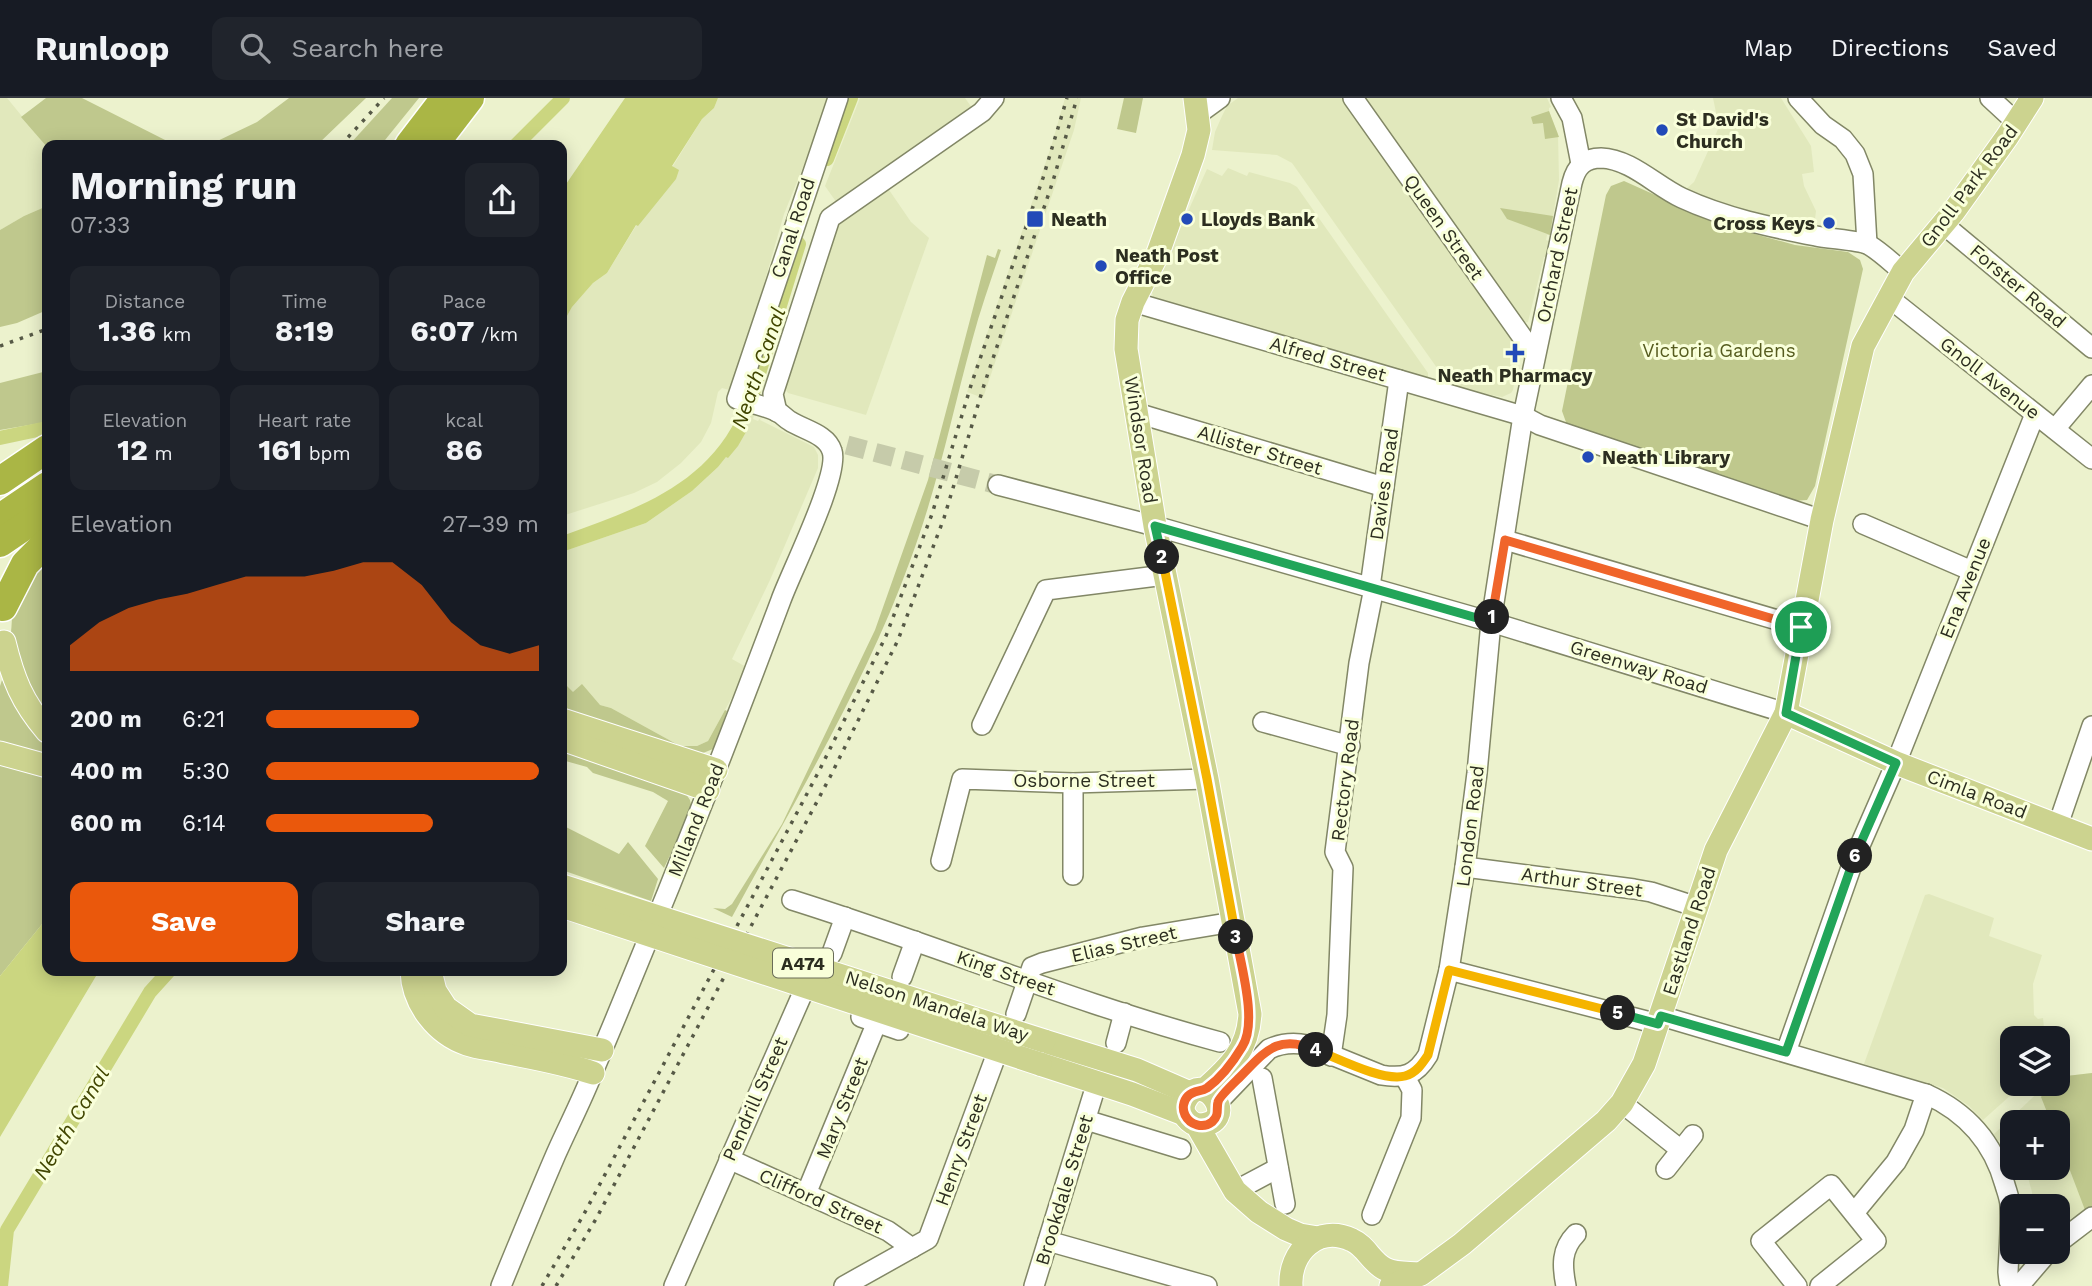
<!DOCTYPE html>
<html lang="en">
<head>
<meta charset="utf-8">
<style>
	:root { --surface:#171b24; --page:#20242c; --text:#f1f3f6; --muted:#9ea1a6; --line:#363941; --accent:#ea580c }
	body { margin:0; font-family:"Work Sans",sans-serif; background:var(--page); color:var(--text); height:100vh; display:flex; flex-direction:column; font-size:26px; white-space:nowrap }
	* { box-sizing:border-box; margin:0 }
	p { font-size:23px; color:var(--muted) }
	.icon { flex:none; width:38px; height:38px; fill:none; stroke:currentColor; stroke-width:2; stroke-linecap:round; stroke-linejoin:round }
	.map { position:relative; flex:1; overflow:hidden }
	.drawer { position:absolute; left:42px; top:42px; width:525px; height:836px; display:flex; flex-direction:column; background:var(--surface); border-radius:14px; box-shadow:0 4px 18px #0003 }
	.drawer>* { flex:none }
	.controls { position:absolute; left:2000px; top:928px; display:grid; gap:14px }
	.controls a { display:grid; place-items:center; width:70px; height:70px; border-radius:14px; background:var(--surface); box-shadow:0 4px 18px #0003; font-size:35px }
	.pin { position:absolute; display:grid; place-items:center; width:60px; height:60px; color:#fff; margin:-30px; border:4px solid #fff; border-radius:50%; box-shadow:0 2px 7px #0007 }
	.km { position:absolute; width:35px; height:35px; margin:-18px; border-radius:50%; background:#222; color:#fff; font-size:19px; line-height:35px; text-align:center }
	.round { display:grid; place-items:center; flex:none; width:74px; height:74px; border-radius:14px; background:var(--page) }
	.overview { display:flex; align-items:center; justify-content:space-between; height:119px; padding:0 28px }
	h1 { font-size:38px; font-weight:700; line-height:52px }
	.figures { display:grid; grid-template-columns:repeat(3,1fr); gap:10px; height:119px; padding:7px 28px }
	.figures div { display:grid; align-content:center; border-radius:14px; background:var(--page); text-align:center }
	.figures b { font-size:30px; font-weight:700 }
	.figures small { font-size:19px; font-weight:400 }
	.figures p { font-size:19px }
	.chart { height:196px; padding:14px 28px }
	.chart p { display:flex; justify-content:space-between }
	.chart svg { width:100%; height:126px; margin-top:7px; fill:var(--accent); opacity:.7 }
	.primary-button { display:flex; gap:14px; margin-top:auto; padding:14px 28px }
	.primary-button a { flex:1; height:80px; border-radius:14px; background:var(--accent); color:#fff; font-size:28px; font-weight:700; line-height:80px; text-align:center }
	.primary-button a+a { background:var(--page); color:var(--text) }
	ul { padding:0 28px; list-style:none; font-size:23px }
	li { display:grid; grid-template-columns:112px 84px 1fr; align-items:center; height:52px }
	li i { height:18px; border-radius:9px; background:var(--accent) }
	header { display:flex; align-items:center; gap:42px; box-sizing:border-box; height:98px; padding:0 35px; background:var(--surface); border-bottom:2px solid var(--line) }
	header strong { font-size:33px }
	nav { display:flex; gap:38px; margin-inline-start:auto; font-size:24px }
	.search { width:490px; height:63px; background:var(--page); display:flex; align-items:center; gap:18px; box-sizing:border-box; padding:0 24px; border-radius:14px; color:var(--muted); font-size:26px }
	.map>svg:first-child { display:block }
	.built { fill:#e1e8bc }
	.green { fill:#bfc88d }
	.water { fill:#cbd680 }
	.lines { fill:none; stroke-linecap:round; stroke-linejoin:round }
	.canal { stroke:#cbd680; stroke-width:14 }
	.minor-tunnel { stroke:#c6cbaa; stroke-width:19; stroke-dasharray:19 10; stroke-linecap:butt }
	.minor-casing { stroke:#828766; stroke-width:22 }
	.major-casing { stroke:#fff; stroke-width:25 }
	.highway-casing { stroke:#fff; stroke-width:31 }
	.minor { stroke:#fff; stroke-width:19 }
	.major { stroke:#ccd38f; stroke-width:23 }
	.highway { stroke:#aab645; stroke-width:28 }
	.rail { stroke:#565946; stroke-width:3.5; stroke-dasharray:3.5 7; stroke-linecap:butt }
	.major-bridge-casing { stroke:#fff; stroke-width:25; stroke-linecap:butt }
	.major-bridge { stroke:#ccd38f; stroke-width:23 }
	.split-1-casing { stroke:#fff; stroke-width:14 }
	.split-2-casing { stroke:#fff; stroke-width:14 }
	.split-3-casing { stroke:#fff; stroke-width:14 }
	.split-4-casing { stroke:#fff; stroke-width:14 }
	.split-5-casing { stroke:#fff; stroke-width:14 }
	.split-6-casing { stroke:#fff; stroke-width:14 }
	.split-7-casing { stroke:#fff; stroke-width:14 }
	.split-1 { stroke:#f0652b; stroke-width:9 }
	.split-2 { stroke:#22a559; stroke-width:9 }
	.split-3 { stroke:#f5b400; stroke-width:9 }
	.split-4 { stroke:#f0652b; stroke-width:9 }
	.split-5 { stroke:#f5b400; stroke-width:9 }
	.split-6 { stroke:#22a559; stroke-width:9 }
	.split-7 { stroke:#22a559; stroke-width:9 }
	.poi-dot { fill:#224ab8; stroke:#f9ffda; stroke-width:2.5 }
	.labels { text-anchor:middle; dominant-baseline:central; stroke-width:6; stroke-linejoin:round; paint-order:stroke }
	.shield { fill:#f9ffda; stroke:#6a6d58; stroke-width:2 }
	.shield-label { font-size:18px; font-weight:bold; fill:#2c2e20 }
	.poi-label { font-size:19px; font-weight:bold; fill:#2c2e20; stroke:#f9ffda; text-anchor:start }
	.street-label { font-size:19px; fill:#2c2e20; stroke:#f9ffda }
	.park-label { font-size:19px; fill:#565c1f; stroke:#f9ffda }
	.water-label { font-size:21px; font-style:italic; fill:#414601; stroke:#f9ffda }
</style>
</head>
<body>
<header>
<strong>Runloop</strong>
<div class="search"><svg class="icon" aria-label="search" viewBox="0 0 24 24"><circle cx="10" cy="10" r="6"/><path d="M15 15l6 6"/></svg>Search here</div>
<nav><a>Map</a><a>Directions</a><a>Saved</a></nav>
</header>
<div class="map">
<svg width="2092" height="1188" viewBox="0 0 2092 1188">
	<rect width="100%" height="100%" fill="#ecf2cd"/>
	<g class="built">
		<polygon points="0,0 7,0 47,49 47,108 24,118 0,132"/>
		<polygon points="718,0 831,0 784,116 744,255 737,294 722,290 718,294 711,325 701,344 681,365 657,384 634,395 562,418 562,227 572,209 593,185 607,175 702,21 714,10"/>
		<polygon points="860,0 965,0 972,10 944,34 940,30 910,56 837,105 825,88"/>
		<polygon points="1065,0 1081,0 1074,32 983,300 967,294 1051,49"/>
		<polygon points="1238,0 1342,0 1518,249 1519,254 1513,292 1511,295 1502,299 1462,291 1447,284 1292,65 1277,57 1212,52 1215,34 1222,18 1227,8"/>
		<polygon points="1364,0 1547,0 1551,9 1549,10 1549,13 1558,36 1559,82 1550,137 1547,137 1546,142 1551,144 1546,159 1544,159 1528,224 1524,225"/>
		<polygon points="1713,0 1781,0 1811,48 1814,74 1802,76 1804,88 1816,113 1814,129 1785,124 1722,107 1685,92 1694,84 1719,29"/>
		<polygon points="1228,70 1247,78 1249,74 1290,85 1297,89 1428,275 1428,280 1153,199 1152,194 1207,71 1222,78"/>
		<polygon points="887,89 911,124 929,140 866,317 788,295 782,286 839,124"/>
		<polygon points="751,315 754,317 753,321 758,323 761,319 760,322 814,349 818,357 818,370 770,482 732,561 748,570 708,643 697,648 680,648 611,610 562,597 562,454 646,425 692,393 718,369 726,359"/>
		<polygon points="1929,796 1994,820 1989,838 2042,857 2033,886 2034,917 2038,921 2043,920 2045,940 2012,940 2012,985 2019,985 2021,988 1983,1022 1969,1008 1943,990 1864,966 1925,797"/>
		<polygon points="2092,975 2092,1108 2058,1128 2058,1108 2033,1108 2032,1094 2025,1069 2058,1069 2058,1024 2012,1024 2012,1046 1997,1042 1994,1036 2048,985 2058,985 2058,979"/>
	</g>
	<g class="green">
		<polygon points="46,0 82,0 175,47 47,47 47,49 21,19"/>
		<polygon points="289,0 366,0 317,47 209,47 257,24"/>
		<polygon points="392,0 419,0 381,47 349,47"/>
		<polygon points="1124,0 1143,0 1136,35 1117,31"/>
		<polygon points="1549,13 1559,39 1545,41 1543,25 1533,26 1531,19"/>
		<polygon points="1624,83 1722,127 1795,147 1848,154 1860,162 1863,171 1815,388 1807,402 1793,403 1567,327 1562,313 1606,97 1611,88"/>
		<polygon points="47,108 47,212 17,225 0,229 0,132 24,118"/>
		<polygon points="1500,110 1553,118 1550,137 1507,121"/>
		<path d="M998 151 1001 152C991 182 980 212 972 243 952 316 937 391 910 463 865 587 795 702 732 819L713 810 725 811 732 806 782 726 875 532 928 382 987 157 995 160Z"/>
		<polygon points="47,273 47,324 0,332 0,285"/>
		<polygon points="47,455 47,622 23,586 11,535 13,506"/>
		<path d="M2 582C15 606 27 627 47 645V659L0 646V588Z"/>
		<polygon points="562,583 573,594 582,586 600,607 611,610 680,648 697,648 708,643 725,612 727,613 720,633 724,635 713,651 698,657 562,615"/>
		<polygon points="562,648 684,693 690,702 692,711 664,770 645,748 668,703 653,694 593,675 587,669 562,662"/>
		<polygon points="0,663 47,676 47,820 0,878"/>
		<polygon points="562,727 619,756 628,744 658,781 651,803 562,772"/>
		<polygon points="2092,975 2092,1108 2085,1112 2058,1041 2058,1024 2051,1024 2041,999 2045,993 2043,990 2048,985 2058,985 2058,979"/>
	</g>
	<g class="water">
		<polygon points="625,0 718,0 714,10 702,21 672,68 679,72 676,81 638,128 636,127 607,175 593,185 572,209 562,227 562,92"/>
		<path d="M741 311 751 315 744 329 746 334 738 348 728 360 726 359 718 369 692 393 646 425 562 454V438C635 411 707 389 741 311Z"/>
		<polygon points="47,820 47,873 99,873 0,1039 0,878"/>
	</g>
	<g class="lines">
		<g class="canal">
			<polyline points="516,47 563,0"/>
			<polyline points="827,61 851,0"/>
			<polyline points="748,311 799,146"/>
			<polyline points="0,340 47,330"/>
			<polyline points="1,1188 7,1132 150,894 169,873"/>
		</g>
		<polyline class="minor-tunnel" points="847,347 998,387"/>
		<defs>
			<g id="minor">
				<polyline points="1353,0 1535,257"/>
				<polyline points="1561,0 1572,20 1581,66"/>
				<polyline points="1798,0 1823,27 1843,41 1855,56 1863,76 1867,146"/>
				<polyline points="1990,0 2016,24"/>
				<polyline points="1198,16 1220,0"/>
				<polyline points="1943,126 2092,250"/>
				<polyline points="1888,199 2092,361"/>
				<polyline points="1133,204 1523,318 1540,327 1822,422"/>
				<polyline points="777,314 773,296 830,120 982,14 994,0"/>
				<polyline points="1137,315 1384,389"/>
				<polyline points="2055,331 2092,287"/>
				<polyline points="998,387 1155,428 1491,524 1786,615"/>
				<polyline points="1863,426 1972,473"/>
				<polyline points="1505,442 1801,529"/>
				<polyline points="1370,489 1399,282"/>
				<polyline points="1263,624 1350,648"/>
				<polyline points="982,627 1046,492 1165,477"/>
				<polyline points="1073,685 1073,777"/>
				<polyline points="2058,727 2092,628"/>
				<polyline points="941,763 962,681 1073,685 1207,681"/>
				<polyline points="1465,769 1634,791 1651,794 1697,809"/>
				<path d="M792 802C936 847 1075 905 1220 944"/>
				<polyline points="1449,872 1658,926"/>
				<polyline points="902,879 915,843"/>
				<polyline points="1016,916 1032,869 1042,865 1143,839 1233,824"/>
				<path d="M1661 918 1926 996C1966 1014 1993 1043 2005 1087 2007 1094 2010 1101 2010 1108 2011 1130 2009 1152 2008 1174L2009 1183 2014 1188"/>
				<polyline points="861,919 899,932"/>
				<polyline points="1116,945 1124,915"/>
				<polyline points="1786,954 1854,761 1896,665 2035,316"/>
				<polyline points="1331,958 1337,917 1343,770 1335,754 1359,565 1374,490"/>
				<polyline points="1262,980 1285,1106"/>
				<path d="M1218 1004 1269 951C1282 945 1293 944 1307 947L1381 977C1404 981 1416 977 1428 957L1449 872 1465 769 1477 675 1491 524 1523 318 1572 85C1576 69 1584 60 1601 60 1631 61 1656 88 1682 100 1725 120 1770 129 1816 138 1829 141 1859 142 1869 147 1881 154 1892 165 1903 174"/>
				<polyline points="1622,1005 1681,1052"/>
				<polyline points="1086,1022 1181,1051"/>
				<polyline points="729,1061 888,1133 912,1150"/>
				<polyline points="1666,1071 1693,1037"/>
				<polyline points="1235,1093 1278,1070"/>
				<polyline points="806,1096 877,924"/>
				<polyline points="1854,1115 1896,1064 1914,1032 1926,996"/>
				<polyline points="1372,1117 1411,1020 1412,992 1405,979"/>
				<polyline points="1048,1143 1207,1188"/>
				<polyline points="2058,1145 2092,1119"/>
				<path d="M501 1188C519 1144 537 1100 556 1056 568 1029 582 1002 593 974 659 818 722 660 781 502 791 474 840 377 832 353 827 336 804 332 790 323 786 321 782 316 778 314 766 308 750 305 737 301L838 0"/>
				<polyline points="674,1188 801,899 832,855 845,819"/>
				<polyline points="844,1188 928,1141 994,963"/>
				<polyline points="1034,1188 1093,997"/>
				<path d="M1566 1188C1562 1168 1561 1151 1576 1136"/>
				<polyline points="1797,1188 1761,1143 1831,1087 1876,1143 1820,1188"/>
				<polyline points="2019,1188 2049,1153"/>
			</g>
			<g id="major">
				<path d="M1195 0 1199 32 1193 57 1158 155 1133 204 1127 222 1126 251 1155 428 1207 681 1250 916C1248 952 1230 969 1204 992"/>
				<path d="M4 544C13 581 22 604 47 633"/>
				<polyline points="1786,615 1896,665 2092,741"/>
				<polyline points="562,622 716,672"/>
				<polyline points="562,641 708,692"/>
				<polyline points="0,655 47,668"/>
				<path d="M412 873C413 906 437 936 467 946 479 950 492 951 504 954 534 960 564 965 593 975"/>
				<polyline points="430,873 435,893 446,910 470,927 602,952"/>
				<polyline points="1044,943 1137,972 1190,995"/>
				<polyline points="1040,966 1132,996 1184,1016"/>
				<path d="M1197 1027C1243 1027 1204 969 1186 1001 1179 1012 1186 1023 1197 1027L1235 1093 1259 1114 1286 1131 1300 1137 1318 1140"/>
				<path d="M1291 1188C1289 1154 1318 1126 1352 1142 1366 1148 1371 1164 1385 1171 1395 1176 1407 1175 1418 1176"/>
				<polyline points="1391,1188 1421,1176 1462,1146 1606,1023 1622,1005 1644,966 1716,752 1786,615 1822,422 1863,248 1903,174 1954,113 2007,39 2032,0"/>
			</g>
			<g id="highway">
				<polyline points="409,47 445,0"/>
				<polyline points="434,47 470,0"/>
				<polyline points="0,383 47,351"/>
				<polyline points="0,420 47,388"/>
				<polyline points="0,445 47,413"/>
				<polyline points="3,509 25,466 47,444"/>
			</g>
		</defs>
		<use href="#minor" class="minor-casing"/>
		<use href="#major" class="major-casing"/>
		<use href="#highway" class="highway-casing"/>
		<use href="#minor" class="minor"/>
		<use href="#major" class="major"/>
		<use href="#highway" class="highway"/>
		<g class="rail">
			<polyline points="341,47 384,0"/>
			<polyline points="0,248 47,231"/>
			<polyline points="542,1188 584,1116 755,794 819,673 886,538 932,416 972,284 1043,80 1067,0"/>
			<polyline points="556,1188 596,1121 830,679 898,542 944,420 984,287 1053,83 1077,0"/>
		</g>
		<defs>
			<g id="major-bridge">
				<polyline points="562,788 1044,943"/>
				<polyline points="562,808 1040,966"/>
			</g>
		</defs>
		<use href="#major-bridge" class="major-bridge-casing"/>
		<use href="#major-bridge" class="major-bridge"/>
	</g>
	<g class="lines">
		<defs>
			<polyline id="split-1" points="1492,519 1505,442 1801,529"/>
			<polyline id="split-2" points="1162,459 1155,428 1491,524 1492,519"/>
			<polyline id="split-3" points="1162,459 1207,681 1236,839"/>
			<path id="split-4" d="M1236 839C1241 868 1258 925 1242 949 1233 964 1222 979 1207 990 1201 994 1194 992 1188 998 1183 1003 1182 1011 1185 1017 1190 1027 1203 1031 1212 1024 1220 1017 1216 1011 1218 1004 1219 999 1235 984 1239 980 1265 954 1277 935 1316 952"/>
			<path id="split-5" d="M1316 952C1337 960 1383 984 1405 978 1416 975 1422 966 1428 957L1449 872 1618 915"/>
			<polyline id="split-6" points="1618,915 1658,926 1661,918 1786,954 1855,758"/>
			<polyline id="split-7" points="1801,529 1786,615 1896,665 1855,758"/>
		</defs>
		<use href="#split-1" class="split-1-casing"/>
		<use href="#split-2" class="split-2-casing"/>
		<use href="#split-3" class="split-3-casing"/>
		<use href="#split-4" class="split-4-casing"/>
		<use href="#split-5" class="split-5-casing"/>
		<use href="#split-6" class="split-6-casing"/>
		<use href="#split-7" class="split-7-casing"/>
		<use href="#split-1" class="split-1"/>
		<use href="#split-2" class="split-2"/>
		<use href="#split-3" class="split-3"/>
		<use href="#split-4" class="split-4"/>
		<use href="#split-5" class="split-5"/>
		<use href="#split-6" class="split-6"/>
		<use href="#split-7" class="split-7"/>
	</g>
	<g class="poi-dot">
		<circle cx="1662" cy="32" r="7"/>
		<rect x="1026" y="112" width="18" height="18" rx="3.5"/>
		<circle cx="1187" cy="121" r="7"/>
		<circle cx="1829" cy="125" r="7"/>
		<circle cx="1101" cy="168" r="7"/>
		<path d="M1511.5 244.5h7v7h7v7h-7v7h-7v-7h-7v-7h7z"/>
		<circle cx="1588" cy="359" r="7"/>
	</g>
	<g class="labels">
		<rect class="shield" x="773" y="850.5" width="60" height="29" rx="5"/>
		<g class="shield-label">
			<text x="803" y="865">A474</text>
		</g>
		<g class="poi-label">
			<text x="1676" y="21">St David's<tspan x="1676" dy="22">Church</tspan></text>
			<text x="1051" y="121">Neath</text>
			<text x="1201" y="121">Lloyds Bank</text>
			<text x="1815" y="125" text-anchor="end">Cross Keys</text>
			<text x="1115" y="157">Neath Post<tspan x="1115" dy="22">Office</tspan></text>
			<text x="1515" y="277" text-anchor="middle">Neath Pharmacy</text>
			<text x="1602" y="359">Neath Library</text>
		</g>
		<g class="street-label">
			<text transform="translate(1969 88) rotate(-53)">Gnoll Park Road</text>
			<text transform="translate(1444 129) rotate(55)">Queen Street</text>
			<text transform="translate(793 130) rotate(-72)">Canal Road</text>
			<text transform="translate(1557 157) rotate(-78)">Orchard Street</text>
			<text transform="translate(2018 188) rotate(40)">Forster Road</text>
			<text transform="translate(1328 261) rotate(16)">Alfred Street</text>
			<text transform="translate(1990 280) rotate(38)">Gnoll Avenue</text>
			<text transform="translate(1141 342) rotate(81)">Windsor Road</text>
			<text transform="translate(1260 352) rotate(17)">Allister Street</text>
			<text transform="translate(1384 386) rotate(-82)">Davies Road</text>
			<text transform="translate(1965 490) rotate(-68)">Ena Avenue</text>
			<text transform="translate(1639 569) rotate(17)">Greenway Road</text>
			<text x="1084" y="682">Osborne Street</text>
			<text transform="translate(1345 682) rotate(-83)">Rectory Road</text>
			<text transform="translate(1977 696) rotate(21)">Cimla Road</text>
			<text transform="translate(696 722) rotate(-68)">Milland Road</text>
			<text transform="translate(1470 728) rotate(-83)">London Road</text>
			<text transform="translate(1582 784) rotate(8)">Arthur Street</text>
			<text transform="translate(1689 833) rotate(-72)">Eastland Road</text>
			<text transform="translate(1124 846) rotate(-13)">Elias Street</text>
			<text transform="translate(1006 875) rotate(19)">King Street</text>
			<text transform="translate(937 908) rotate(18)">Nelson Mandela Way</text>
			<text transform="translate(755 1001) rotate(-66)">Pendrill Street</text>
			<text transform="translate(842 1010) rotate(-68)">Mary Street</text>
			<text transform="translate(961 1052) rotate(-70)">Henry Street</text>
			<text transform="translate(1064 1092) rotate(-73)">Brookdale Street</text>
			<text transform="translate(821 1103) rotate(24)">Clifford Street</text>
		</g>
		<g class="park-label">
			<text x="1719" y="252">Victoria Gardens</text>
		</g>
		<g class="water-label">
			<text transform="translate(758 270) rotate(-71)">Neath Canal</text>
			<text transform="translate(71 1025) rotate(-59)">Neath Canal</text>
		</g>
	</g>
</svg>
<div class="controls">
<a><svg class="icon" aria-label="layers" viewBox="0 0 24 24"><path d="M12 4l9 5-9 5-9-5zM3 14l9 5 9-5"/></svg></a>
<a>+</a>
<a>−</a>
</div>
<div class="pin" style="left:1801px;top:529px;background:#1e9e55"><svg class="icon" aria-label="arrive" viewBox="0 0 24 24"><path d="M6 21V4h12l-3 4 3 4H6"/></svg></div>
<b class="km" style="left:1492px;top:519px">1</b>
<b class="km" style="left:1162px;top:459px">2</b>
<b class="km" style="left:1236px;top:839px">3</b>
<b class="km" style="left:1316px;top:952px">4</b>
<b class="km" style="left:1618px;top:915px">5</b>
<b class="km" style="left:1855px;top:758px">6</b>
<section class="drawer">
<div class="overview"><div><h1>Morning run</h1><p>07:33</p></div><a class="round"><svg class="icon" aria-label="share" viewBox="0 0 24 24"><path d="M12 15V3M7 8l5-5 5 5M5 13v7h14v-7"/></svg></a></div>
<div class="figures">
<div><p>Distance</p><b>1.36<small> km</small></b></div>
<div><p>Time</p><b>8:19</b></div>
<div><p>Pace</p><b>6:07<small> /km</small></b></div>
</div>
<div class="figures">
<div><p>Elevation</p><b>12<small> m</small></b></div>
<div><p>Heart rate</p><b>161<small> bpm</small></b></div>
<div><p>kcal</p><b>86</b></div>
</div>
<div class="chart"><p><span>Elevation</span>27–39 m</p>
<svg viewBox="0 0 160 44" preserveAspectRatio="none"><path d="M0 44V35L10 27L20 22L30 19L40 17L50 14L60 11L70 11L80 11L90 9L100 6L110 6L120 14L130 27L140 35L150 38L160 35V44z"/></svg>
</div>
<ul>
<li><b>200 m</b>6:21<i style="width:56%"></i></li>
<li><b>400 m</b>5:30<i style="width:100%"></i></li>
<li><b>600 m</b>6:14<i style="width:61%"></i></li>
</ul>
<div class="primary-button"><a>Save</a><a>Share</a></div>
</section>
</div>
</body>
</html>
